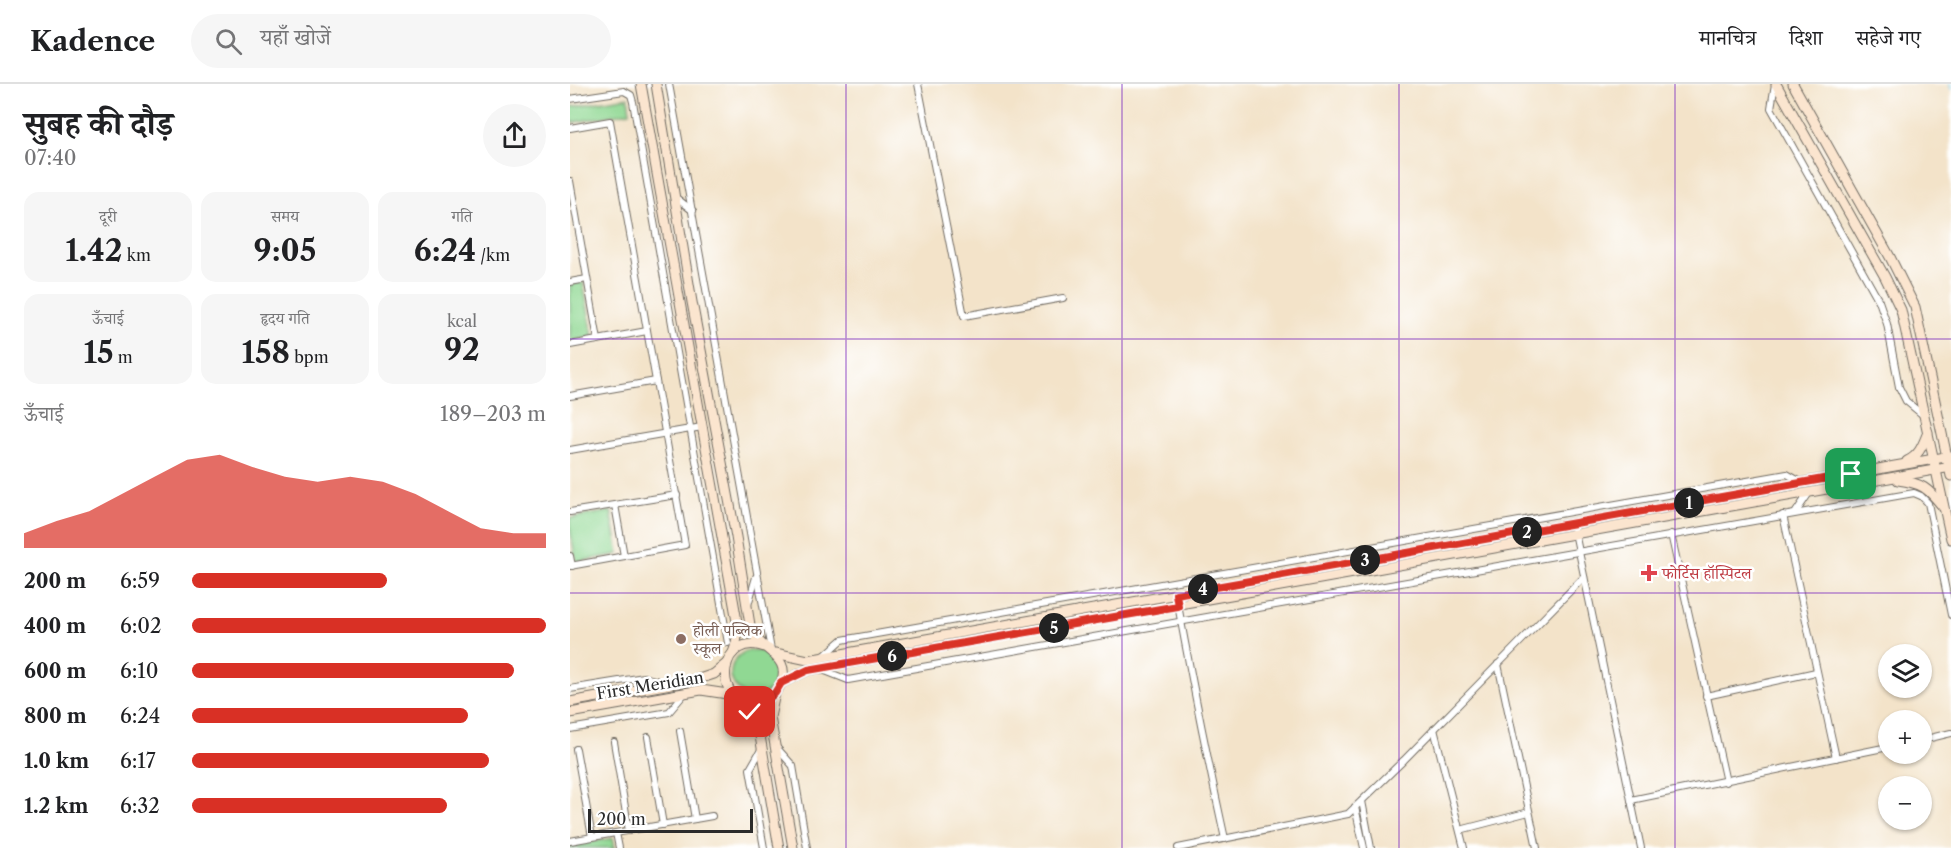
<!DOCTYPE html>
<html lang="hi">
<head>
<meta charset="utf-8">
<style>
	:root { --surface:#fff; --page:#f6f6f6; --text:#202124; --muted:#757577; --line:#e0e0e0; --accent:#d93025 }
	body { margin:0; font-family:"Libre Caslon Text","Noto Serif Devanagari",serif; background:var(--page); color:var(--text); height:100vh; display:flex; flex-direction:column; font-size:22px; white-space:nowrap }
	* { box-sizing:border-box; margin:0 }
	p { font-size:20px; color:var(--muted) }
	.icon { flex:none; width:33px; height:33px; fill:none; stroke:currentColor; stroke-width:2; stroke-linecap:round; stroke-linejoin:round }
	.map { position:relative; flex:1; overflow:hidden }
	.details { display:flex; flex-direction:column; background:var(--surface); width:570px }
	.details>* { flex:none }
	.controls { position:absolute; left:1308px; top:560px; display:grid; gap:12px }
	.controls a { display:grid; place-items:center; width:54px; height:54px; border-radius:50%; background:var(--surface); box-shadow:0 2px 4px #0004; font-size:30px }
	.scale { position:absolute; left:18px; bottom:15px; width:165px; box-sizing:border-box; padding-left:6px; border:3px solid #2b2b2b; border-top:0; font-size:16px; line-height:21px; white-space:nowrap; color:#2b2b2b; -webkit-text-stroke:4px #fff; paint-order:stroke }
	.pin { position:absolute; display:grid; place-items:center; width:51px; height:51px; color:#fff; margin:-26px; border-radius:12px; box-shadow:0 3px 9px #0006 }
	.km { position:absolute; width:30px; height:30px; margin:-15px; border-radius:50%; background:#222; color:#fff; font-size:16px; line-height:30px; text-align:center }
	.round { display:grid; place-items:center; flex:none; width:63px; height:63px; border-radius:32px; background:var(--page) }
	.headline { display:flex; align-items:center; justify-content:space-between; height:102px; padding:0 24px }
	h1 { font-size:33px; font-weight:700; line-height:45px }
	.metrics { display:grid; grid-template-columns:repeat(3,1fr); gap:9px; height:102px; padding:6px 24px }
	.metrics div { display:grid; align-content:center; border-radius:15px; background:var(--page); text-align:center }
	.metrics b { font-size:30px; font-weight:700 }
	.metrics small { font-size:16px; font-weight:400 }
	.metrics p { font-size:16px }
	.chart { height:168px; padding:12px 24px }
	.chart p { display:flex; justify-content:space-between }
	.chart svg { width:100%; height:108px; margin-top:6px; fill:var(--accent); opacity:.7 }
	ul { padding:0 24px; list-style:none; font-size:20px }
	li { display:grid; grid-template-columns:96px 72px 1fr; align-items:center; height:45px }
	li i { height:15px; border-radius:8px; background:var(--accent) }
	header { display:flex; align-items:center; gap:36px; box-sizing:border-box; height:84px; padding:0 30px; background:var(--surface); border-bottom:2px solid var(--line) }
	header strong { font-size:28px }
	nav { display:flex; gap:33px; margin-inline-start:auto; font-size:21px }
	.search { width:420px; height:54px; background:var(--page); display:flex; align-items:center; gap:15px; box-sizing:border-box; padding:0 21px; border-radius:33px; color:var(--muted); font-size:22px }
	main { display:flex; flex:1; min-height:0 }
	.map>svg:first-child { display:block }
	.green { fill:#90d893; stroke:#5e825f; stroke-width:1.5 }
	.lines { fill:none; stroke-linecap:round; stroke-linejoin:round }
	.stream { stroke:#66c6e4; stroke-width:1.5 }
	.street-casing { stroke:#716b62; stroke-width:8 }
	.secondary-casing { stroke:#716b62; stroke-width:11 }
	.street { stroke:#fff; stroke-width:6 }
	.secondary { stroke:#fbe5cf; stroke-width:9 }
	.route-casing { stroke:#fff; stroke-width:12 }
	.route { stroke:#d93025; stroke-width:8 }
	.grid { fill:none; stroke:#7b2cbf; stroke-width:1.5; stroke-opacity:0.55 }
	.health-dot { fill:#e0444e; stroke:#fff; stroke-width:2 }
	.education-dot { fill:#8d6e63; stroke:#fff; stroke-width:2 }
	.labels { text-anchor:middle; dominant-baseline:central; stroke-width:5; stroke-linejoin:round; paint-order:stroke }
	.health-label { font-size:16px; fill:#be3a42; stroke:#fff; text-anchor:start }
	.education-label { font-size:16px; fill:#785e54; stroke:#fff; text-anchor:start }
	.street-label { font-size:16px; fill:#2b2b2b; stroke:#fff }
</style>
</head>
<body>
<header>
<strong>Kadence</strong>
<div class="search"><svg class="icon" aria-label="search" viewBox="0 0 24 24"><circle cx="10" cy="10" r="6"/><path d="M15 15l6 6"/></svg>यहाँ खोजें</div>
<nav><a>मानचित्र</a><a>दिशा</a><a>सहेजे गए</a></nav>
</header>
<main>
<section class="details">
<div class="headline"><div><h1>सुबह की दौड़</h1><p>07:40</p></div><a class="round"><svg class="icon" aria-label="share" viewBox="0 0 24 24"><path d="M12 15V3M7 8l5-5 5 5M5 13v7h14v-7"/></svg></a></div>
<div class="metrics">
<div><p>दूरी</p><b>1.42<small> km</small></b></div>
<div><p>समय</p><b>9:05</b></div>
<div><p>गति</p><b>6:24<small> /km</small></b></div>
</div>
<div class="metrics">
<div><p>ऊँचाई</p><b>15<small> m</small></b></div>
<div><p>हृदय गति</p><b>158<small> bpm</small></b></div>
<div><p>kcal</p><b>92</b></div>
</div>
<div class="chart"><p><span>ऊँचाई</span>189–203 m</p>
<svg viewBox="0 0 160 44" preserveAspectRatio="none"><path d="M0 44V38L10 33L20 29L30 22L40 15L50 8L60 6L70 11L80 15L90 17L100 15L110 17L120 22L130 29L140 36L150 38L160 38V44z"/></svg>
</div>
<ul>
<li><b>200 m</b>6:59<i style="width:55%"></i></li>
<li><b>400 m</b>6:02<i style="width:100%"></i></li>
<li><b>600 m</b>6:10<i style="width:91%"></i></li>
<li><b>800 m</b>6:24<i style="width:78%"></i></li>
<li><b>1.0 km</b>6:17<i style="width:84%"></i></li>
<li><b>1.2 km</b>6:32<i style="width:72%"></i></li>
</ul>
</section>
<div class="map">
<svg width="1381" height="764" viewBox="0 0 1381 764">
	<rect width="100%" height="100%" fill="#fff"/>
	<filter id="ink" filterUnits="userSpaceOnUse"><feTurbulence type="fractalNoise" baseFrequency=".0167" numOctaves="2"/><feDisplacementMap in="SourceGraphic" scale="12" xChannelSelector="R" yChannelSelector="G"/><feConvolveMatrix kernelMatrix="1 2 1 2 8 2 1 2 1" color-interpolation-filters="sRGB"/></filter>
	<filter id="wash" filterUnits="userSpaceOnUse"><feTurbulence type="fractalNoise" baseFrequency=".008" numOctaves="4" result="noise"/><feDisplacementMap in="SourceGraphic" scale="24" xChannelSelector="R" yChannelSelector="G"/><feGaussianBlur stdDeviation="1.35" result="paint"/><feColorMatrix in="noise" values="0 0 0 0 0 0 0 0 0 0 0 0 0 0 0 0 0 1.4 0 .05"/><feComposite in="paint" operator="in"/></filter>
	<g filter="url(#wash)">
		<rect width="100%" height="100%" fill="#f3e3c9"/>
		<g class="green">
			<polygon points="58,13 60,28 0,39 0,23"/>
			<polygon points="13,198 23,253 0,257 0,201"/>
			<polygon points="41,427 49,470 6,478 0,445 0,434"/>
			<circle cx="184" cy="589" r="23"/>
			<polygon points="43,754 45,764 0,764 0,762"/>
		</g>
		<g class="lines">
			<polyline class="stream" points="1380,0 1381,5"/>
		</g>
	</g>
	<g filter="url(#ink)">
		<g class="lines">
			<defs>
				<g id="street">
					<polyline points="99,0 201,566"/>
					<polyline points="348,0 394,232 493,214"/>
					<polyline points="1205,0 1201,24 1309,217 1317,240 1329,303 1336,317 1354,332"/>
					<polyline points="0,15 54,7 61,11 63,18 158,559"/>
					<polyline points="0,44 40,37 115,461 0,482"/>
					<polyline points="0,97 28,256"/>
					<polyline points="105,113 123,127"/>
					<polyline points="0,198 17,195"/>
					<polyline points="0,261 77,247"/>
					<polyline points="0,312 86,297"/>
					<polyline points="0,366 132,343"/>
					<polyline points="45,421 54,472"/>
					<polyline points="0,428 107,411"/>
					<polyline points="1226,428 1239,409"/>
					<polyline points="1213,431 1266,674"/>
					<polyline points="1003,439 1071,764"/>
					<polyline points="1101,450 1156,698"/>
					<polyline points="0,472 2,482"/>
					<path d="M606 510C621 592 637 673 655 755"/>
					<polyline points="178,521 186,493"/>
					<polyline points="253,573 272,556 1217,390 1231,398"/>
					<polyline points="928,580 967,764"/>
					<polyline points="250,585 278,596 1344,409 1351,412 1358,419 1381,531"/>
					<polyline points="0,605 74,593 96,599"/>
					<polyline points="1136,612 1246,588"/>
					<polyline points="0,645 99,628 115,609"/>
					<polyline points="864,645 894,764"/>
					<polyline points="110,647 125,735"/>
					<polyline points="78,653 93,741"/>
					<polyline points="1352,656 1381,649"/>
					<polyline points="44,658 59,747"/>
					<polyline points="192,664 180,685 194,764"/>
					<polyline points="207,664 223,682 237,764"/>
					<polyline points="6,665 22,753"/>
					<polyline points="1061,716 1318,663"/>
					<polyline points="792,717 801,764"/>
					<polyline points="785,723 794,764"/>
					<polyline points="890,746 959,728"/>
					<polyline points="46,749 49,764"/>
					<polyline points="0,757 142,732"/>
					<polyline points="608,764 778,730 834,676 1014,493"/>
				</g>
				<g id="secondary">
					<path d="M71 0 165 526C168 542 169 553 163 569"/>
					<path d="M86 0 122 218 166 453 180 541C182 545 183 551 186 554 197 568 224 577 209 603 204 611 197 616 187 618 140 625 147 541 199 565"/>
					<polyline points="1206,0 1315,193 1331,226 1381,455"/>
					<polyline points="1223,0 1320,173 1345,223 1381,392"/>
					<path d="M1337 377C1350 371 1353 360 1358 348"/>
					<path d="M1328 396C1352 399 1358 404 1373 423"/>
					<polyline points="205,569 238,576 1381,372"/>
					<polyline points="211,599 238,586 1381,383"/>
					<polyline points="205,609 200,633 223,764"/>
					<polyline points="171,616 184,635 189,646 209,764"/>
					<polyline points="0,618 129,595 144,590 156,580"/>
					<polyline points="0,629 131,606 164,611"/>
				</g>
			</defs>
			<use href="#street" class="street-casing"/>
			<use href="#secondary" class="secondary-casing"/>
			<use href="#street" class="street"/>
			<use href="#secondary" class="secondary"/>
		</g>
	</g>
	<g class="lines" filter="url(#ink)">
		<defs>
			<polyline id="route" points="180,628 171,616 186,618 199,614 205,609 211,599 238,586 608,522 606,510 1281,390"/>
		</defs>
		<use href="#route" class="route-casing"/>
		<use href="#route" class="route"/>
	</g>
	<path class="grid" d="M276 0V764M552 0V764M829 0V764M1105 0V764M0 255H1381M0 509H1381"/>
	<path class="health-dot" d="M1076 480h6v6h6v6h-6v6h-6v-6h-6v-6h6z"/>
	<circle class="education-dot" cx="111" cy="555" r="6"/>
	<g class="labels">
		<g class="health-label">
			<text x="1092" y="489">फोर्टिस हॉस्पिटल</text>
		</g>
		<g class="education-label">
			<text x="123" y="546">होली पब्लिक<tspan x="123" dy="18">स्कूल</tspan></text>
		</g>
		<g class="street-label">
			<text transform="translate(80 601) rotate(-9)">First Meridian</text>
		</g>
	</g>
</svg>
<div class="controls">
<a><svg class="icon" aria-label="layers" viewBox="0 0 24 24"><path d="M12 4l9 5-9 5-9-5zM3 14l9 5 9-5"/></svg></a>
<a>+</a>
<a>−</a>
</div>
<div class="scale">200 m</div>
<div class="pin" style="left:1281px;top:390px;background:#1e9e55"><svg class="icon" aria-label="arrive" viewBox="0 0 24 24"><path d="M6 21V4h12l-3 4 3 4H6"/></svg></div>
<div class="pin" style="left:180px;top:628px;background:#d93025"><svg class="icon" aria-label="check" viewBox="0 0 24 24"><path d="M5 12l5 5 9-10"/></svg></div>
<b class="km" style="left:1119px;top:419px">1</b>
<b class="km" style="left:957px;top:448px">2</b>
<b class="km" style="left:795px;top:476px">3</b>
<b class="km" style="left:633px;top:505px">4</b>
<b class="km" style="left:484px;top:544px">5</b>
<b class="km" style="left:322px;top:572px">6</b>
</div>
</main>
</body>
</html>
